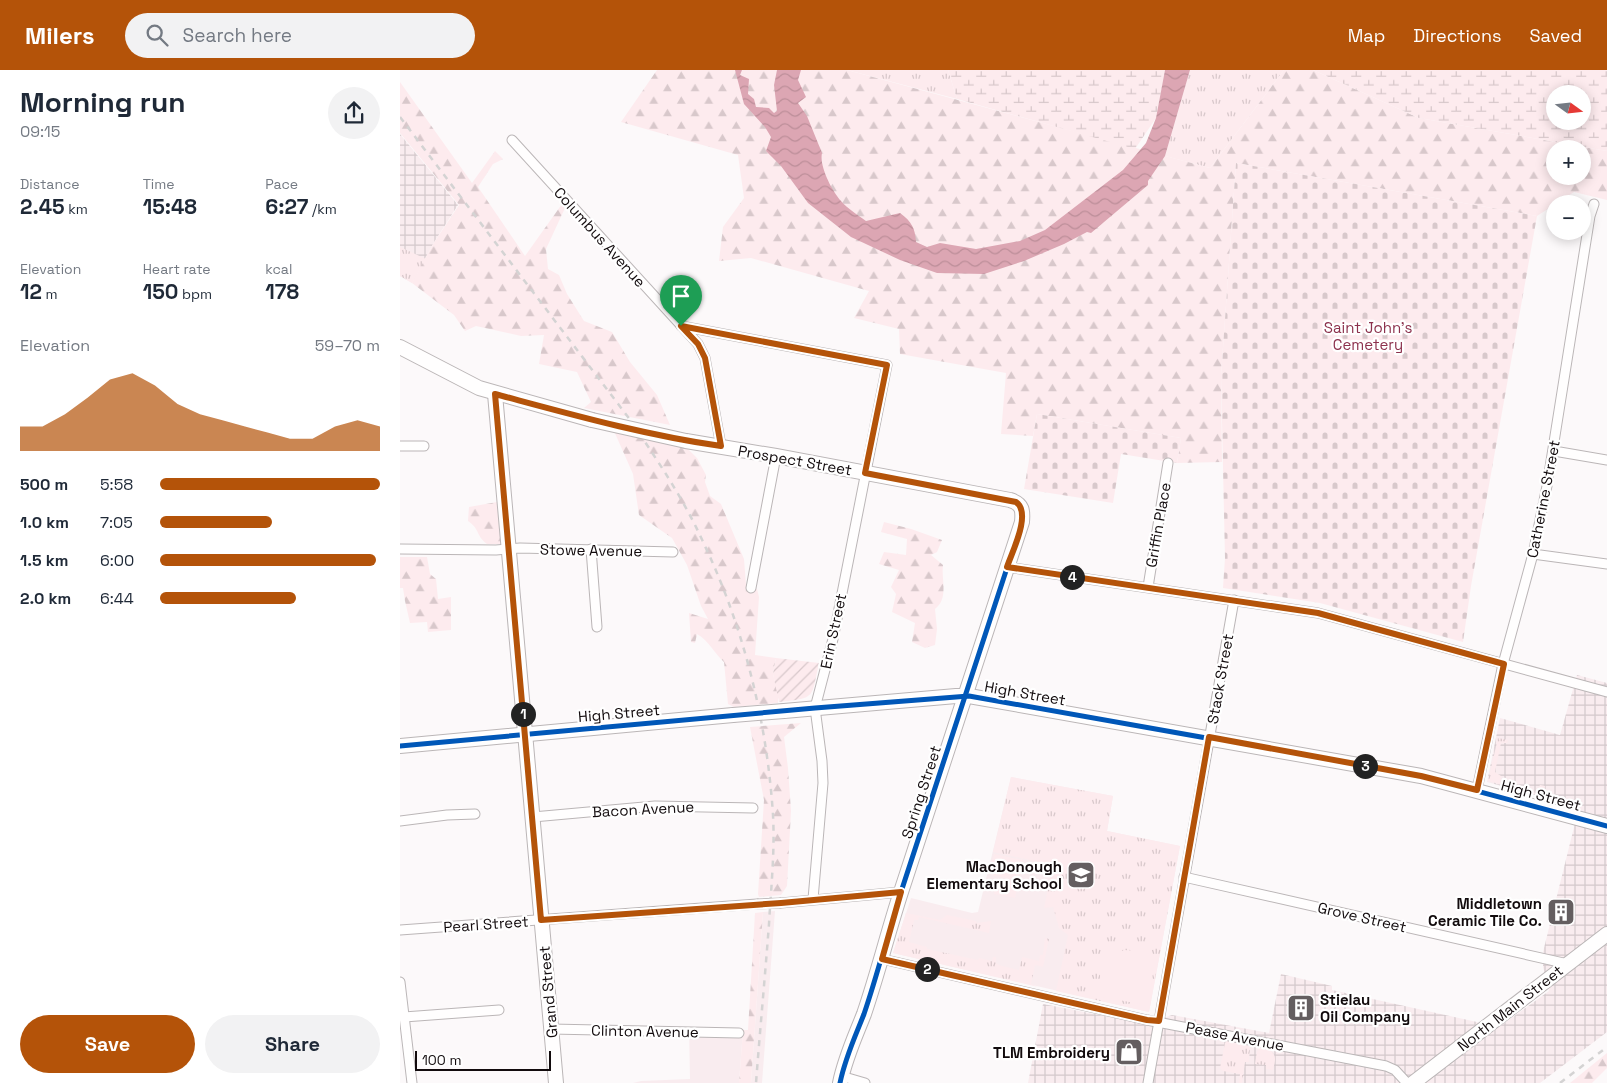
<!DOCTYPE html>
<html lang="en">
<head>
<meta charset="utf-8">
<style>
	:root { --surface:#fff; --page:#f2f2f3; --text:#1f2937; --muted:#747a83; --accent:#b45309 }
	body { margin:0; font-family:"Space Grotesk",sans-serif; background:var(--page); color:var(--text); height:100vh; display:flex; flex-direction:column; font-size:19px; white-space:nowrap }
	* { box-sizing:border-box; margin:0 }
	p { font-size:16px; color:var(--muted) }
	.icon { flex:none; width:28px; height:28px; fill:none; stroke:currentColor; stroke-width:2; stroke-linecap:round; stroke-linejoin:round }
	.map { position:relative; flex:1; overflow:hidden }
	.panel { display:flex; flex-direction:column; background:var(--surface); width:400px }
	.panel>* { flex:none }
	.needle { width:32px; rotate:105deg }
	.fabs { position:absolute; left:1146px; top:15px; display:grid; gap:10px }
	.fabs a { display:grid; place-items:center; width:45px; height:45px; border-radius:50%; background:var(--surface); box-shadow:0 2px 12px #0003; font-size:25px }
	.scale { position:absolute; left:15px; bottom:12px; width:136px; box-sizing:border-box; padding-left:5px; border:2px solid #120b0d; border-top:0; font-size:14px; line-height:18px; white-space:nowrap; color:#120b0d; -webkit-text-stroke:4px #fff; paint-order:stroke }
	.pin { position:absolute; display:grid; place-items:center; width:42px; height:42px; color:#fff; margin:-51px -21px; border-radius:50% 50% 50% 0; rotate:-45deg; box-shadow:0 0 5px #0007 }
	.pin .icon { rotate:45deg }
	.km { position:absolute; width:25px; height:25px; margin:-12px; border-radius:50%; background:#222; color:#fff; font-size:14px; line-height:25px; text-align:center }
	.round { display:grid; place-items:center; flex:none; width:52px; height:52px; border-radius:26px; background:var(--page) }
	.headline { display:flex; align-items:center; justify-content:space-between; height:85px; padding:0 20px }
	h1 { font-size:28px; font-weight:600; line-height:38px }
	.stats { display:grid; grid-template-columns:repeat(3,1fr); gap:8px; height:85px; padding:5px 20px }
	.stats div { display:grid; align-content:center }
	.stats b { font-size:21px; font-weight:600 }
	.stats small { font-size:14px; font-weight:400 }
	.stats p { font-size:14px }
	.chart { height:140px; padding:10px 20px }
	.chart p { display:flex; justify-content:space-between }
	.chart svg { width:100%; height:90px; margin-top:5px; fill:var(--accent); opacity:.7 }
	.action { display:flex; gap:10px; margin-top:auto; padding:10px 20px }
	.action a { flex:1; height:58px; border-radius:30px; background:var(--accent); color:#fff; font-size:20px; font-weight:600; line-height:58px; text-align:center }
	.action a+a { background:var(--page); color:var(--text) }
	ul { padding:0 20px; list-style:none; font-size:16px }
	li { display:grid; grid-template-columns:80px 60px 1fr; align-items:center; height:38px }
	li i { height:12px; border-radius:6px; background:var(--accent) }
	header { display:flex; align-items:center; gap:30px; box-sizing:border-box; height:70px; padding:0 25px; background:var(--accent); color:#fff }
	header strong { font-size:24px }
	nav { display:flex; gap:28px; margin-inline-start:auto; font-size:18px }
	.search { width:350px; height:45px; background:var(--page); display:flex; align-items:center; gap:12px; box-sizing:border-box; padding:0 18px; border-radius:28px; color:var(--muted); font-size:19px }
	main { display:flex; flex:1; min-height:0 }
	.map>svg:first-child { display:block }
	.built { fill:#f9ecef }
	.industrial { fill:url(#industrial-grid) }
	.grass { fill:url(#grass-tufts) }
	.forest { fill:url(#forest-firs); fill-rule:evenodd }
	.wetland { fill:url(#wetland-marsh); fill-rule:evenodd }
	.cemetery { fill:url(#cemetery-stones) }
	.garden { fill:url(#garden-furrows) }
	.pitch { fill:#fdebee }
	.water { fill:url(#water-waves) }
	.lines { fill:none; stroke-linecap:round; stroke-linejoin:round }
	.street-casing { stroke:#bbb6b7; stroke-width:11 }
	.secondary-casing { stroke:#bbb6b7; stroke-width:16 }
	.street { stroke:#fffefe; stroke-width:9 }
	.secondary { stroke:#fffefe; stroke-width:14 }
	.rail { stroke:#d4d3d3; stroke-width:2.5; stroke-dasharray:6 6; stroke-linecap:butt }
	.street-bridge-casing { stroke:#bbb6b7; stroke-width:11; stroke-linecap:butt }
	.secondary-bridge-casing { stroke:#bbb6b7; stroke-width:16; stroke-linecap:butt }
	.street-bridge { stroke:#fffefe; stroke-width:9 }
	.secondary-bridge { stroke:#fffefe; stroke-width:14 }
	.cycleway-casing { stroke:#fff; stroke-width:8 }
	.cycleway { stroke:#0057b8; stroke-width:5 }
	.route-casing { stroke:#fff; stroke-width:10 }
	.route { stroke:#b45309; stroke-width:6 }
	.labels { text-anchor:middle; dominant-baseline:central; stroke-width:4.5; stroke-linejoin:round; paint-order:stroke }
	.street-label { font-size:15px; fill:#120b0d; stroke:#fff }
	.park-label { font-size:15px; fill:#8c314d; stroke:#fff }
	.poi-label { font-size:15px; font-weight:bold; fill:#120b0d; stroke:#fff; text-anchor:end }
</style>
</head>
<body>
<header>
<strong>Milers</strong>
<div class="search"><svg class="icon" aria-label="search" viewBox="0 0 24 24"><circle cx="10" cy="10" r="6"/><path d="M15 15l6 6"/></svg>Search here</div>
<nav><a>Map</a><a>Directions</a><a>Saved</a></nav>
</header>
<main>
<section class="panel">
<div class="headline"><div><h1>Morning run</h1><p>09:15</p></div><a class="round"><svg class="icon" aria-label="share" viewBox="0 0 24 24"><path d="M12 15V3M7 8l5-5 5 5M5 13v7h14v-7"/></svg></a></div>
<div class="stats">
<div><p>Distance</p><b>2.45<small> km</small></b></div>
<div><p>Time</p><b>15:48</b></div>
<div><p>Pace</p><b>6:27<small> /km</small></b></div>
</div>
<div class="stats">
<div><p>Elevation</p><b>12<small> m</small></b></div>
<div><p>Heart rate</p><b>150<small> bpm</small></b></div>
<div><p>kcal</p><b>178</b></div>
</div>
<div class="chart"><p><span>Elevation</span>59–70 m</p>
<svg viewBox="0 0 160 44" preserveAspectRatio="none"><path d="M0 44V32L10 32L20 26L30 18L40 9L50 6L60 12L70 21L80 26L90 29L100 32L110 35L120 38L130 38L140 32L150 29L160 32V44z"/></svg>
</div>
<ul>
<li><b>500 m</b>5:58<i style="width:100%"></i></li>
<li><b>1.0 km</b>7:05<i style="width:51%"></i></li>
<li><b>1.5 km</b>6:00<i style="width:98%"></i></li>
<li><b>2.0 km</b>6:44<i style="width:62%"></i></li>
</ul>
<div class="action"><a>Save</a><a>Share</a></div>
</section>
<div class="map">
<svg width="1207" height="1013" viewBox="0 0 1207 1013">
	<defs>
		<pattern id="industrial-grid" width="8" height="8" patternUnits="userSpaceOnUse" patternTransform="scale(1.25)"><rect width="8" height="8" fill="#f9ecef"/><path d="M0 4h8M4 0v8" fill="none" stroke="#d4c9cc"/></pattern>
		<pattern id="grass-tufts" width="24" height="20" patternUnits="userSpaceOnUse" patternTransform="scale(1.25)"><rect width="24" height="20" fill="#fdebee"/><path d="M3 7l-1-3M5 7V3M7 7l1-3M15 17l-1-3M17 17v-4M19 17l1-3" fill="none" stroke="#d8c8cb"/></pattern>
		<pattern id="forest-firs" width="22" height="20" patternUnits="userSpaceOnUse" patternTransform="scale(1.25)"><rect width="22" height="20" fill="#fdebee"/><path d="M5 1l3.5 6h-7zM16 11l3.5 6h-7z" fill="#d8c8cb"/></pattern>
		<pattern id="wetland-marsh" width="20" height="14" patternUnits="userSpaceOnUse" patternTransform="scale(1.25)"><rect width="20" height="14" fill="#fdebee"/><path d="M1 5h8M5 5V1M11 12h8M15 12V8" fill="none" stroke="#d8c8cb"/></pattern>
		<pattern id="cemetery-stones" width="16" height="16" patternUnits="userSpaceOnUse" patternTransform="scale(1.25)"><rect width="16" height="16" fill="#fdebee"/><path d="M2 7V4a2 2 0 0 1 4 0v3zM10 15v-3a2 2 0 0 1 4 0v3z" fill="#d8c8cb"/></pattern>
		<pattern id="garden-furrows" width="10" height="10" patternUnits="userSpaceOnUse" patternTransform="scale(1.25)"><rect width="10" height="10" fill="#fdebee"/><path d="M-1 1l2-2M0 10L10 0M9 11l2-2" fill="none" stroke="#d8c8cb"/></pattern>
		<pattern id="water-waves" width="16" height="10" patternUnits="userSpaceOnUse" patternTransform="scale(1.25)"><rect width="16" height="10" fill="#dca6b3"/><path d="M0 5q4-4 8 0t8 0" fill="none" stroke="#bc8e99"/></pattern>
	</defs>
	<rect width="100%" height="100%" fill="#fcf9fa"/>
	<g class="built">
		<polygon points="611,707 713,726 707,761 780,776 749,942 493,883 511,828 572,843 578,842"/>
		<polygon points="375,841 362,1013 351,1013 363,842"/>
		<polygon points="289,957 343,960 339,1013 233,1013 241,1011 290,1009"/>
	</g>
	<g class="industrial">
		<polygon points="0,64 58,135 33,174 12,213 0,206"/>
		<polygon points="1177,605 1207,613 1207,962 1140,1013 628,1013 643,934 746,954 772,945 869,963 881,904 932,916 932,920 1077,952 1092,962 1149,921 1143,897 1143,882 1179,737 1087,712 1100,648 1160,665"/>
	</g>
	<g class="grass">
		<polygon points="447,0 548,0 557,29"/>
		<polygon points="790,0 884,0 810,98 765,86"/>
		<polygon points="0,177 26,189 12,213 0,206"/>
		<polygon points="1098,668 1108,670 1107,673 1101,673 1095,702 1101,706 1100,713 1136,723 1140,715 1145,716 1143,726 1088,711"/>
		<polygon points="611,707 713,726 707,761 780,776 749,942 656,921 668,865 659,858 653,837 644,838 653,795 593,782"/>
		<polygon points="506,843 540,850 547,845 576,851 577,853 591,851 589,863 519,847 518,850 514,850 509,872 527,877 527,879 578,890 579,888 592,891 593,887 596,887 596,893 599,895 619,900 622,887 639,891 640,885 643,885 645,868 649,869 643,897 635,895 631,914 638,917 493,883"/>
		<polygon points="827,971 850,976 849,992 845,992 842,1013 839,1013 840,1004 823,1001 820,998 825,973"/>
		<path d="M860 978C876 981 877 985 873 1000L866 999V995L855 994 857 982Z"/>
	</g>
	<g class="forest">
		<path d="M257 0H447L810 98 884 0H913L1019 48 1207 81V130L1174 122 1137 146 836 93 821 306 822 392 777 393 781 368 637 344 633 366 601 364 606 303 500 284 499 259 454 248 469 221 351 188 319 191 323 157 344 128 338 85 221 52ZM1155 79H1182V106H1155Z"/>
		<polygon points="0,12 72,113 95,81 103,89 93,94 78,117 125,186 162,134 165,138 146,179 148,199 159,205 167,224 184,251 212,262 230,292 257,325 270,355 184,338 191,332 177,302 139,294 144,265 121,266 76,256 65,261 54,245 12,213 33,174 59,135 0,63"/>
		<path d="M214 361 286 377 297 388 306 405 305 412 310 426 321 434 344 489 346 515 357 519 359 527 355 585 376 588 373 604 378 624V633L334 637 328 634 324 592C314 583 309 571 297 564L295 573 291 572 289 543 308 549 301 536 287 495 272 468 239 445 233 404Z"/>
		<path d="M97 432 101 474H87C76 466 80 459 68 451L69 437Z"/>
		<path d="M484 452 511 459 542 470 537 482 531 485 543 495C541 510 549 528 535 539L537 559 535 575 525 578 512 572 515 553 492 542 496 524 491 517 499 500 479 494 484 482 506 485 507 469 481 462Z"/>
		<polygon points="0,487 27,487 30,504 36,509 38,529 51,527 51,560 28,562 27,552 10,553 5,531 3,518 0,518"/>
		<polygon points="401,653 384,667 388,698 391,741 387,816 381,825 359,827 358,824 364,730 350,657"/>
		<polygon points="363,842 351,1013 339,1013 343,960 348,960 355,843"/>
		<polygon points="1207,983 1207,998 1192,1013 1170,1013"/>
	</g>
	<g class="wetland">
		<polygon points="548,0 765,0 756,48 735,79 557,29"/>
		<path d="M913 0H1207V81L1019 48ZM1155 24H1182V51H1155Z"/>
	</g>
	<g class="cemetery">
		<polygon points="836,93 1137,146 1071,516 1063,572 920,533 823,518 825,488 821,306"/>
		<polygon points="637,344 781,368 777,393 721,384 713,433 624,419"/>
	</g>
	<path class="garden" d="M376 588 419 593C411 628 417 628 379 632L373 604Z"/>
	<g class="pitch">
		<polygon points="594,784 623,790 618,811 589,804"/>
		<polygon points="597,809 618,814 615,828 594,824"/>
		<path d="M724 880 738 881 749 889 753 903 748 932 740 934 703 927C697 902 698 890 724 880Z"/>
	</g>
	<path class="water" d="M335 0H342L340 5 349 9 348 24 354 29 356 37 369 38 374 43 377 41 374 15 377 0H401L398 10 406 27 398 33 407 46 422 83C419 96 432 121 441 131 448 139 458 145 466 151L500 143C512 152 515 158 516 172L527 177 540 173 576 179 620 171 645 160 723 100 746 73 756 48 765 0H790L765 86 748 111V115L691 163 687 162 664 174 624 191 584 204 537 203 500 190 451 167 408 133 381 96 366 81 371 67 365 57 344 34Z"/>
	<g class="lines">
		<defs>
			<g id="street">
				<polyline points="112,70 298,274 305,288 321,376"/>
				<polyline points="281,256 487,295 433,569 415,638 422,691 423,713 413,829"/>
				<polyline points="0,376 24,376"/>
				<polyline points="1154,381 1207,390"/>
				<polyline points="0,479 96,480 120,478 273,482"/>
				<polyline points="191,479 197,557"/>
				<polyline points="1133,484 1207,494"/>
				<polyline points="607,497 918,543 1207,622"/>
				<polyline points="748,517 768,393"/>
				<polyline points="351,518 376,386"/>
				<polyline points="1077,720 1103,594 1133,484 1147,416 1190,146 1194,134"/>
				<polyline points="133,747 255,736 353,738"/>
				<polyline points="0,751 47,745 75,744"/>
				<polyline points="784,807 1168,894"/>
				<polyline points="381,833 501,822"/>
				<polyline points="0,860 357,834"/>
				<polyline points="482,889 747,950 986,996 995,1000 1007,1013"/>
				<polyline points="0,912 12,1013"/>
				<polyline points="4,947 99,940"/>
				<polyline points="151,959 339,963"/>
				<polyline points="441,1006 465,1013"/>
				<polyline points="748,1013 834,530"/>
			</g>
			<g id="secondary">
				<polyline points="0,277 79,318 192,350"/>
				<polyline points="95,324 156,1013"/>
				<path d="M286 371 376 386 610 430C623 434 623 441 622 452L501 822C488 862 478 903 464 944 455 967 445 988 440 1013"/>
				<polyline points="384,641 556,626 569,626 1021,706 1207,756"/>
				<polyline points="0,676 333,645"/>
				<polyline points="1013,1013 1207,864"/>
			</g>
		</defs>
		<use href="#street" class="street-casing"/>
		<use href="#secondary" class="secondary-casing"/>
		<use href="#street" class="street"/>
		<use href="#secondary" class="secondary"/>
		<g class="rail">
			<path d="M0 47 228 347C256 388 284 429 304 474 344 558 367 652 373 745 375 781 371 818 369 854 365 907 360 960 356 1013"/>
			<polyline points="1160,1013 1207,977"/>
		</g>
		<defs>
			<polyline id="street-bridge" points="357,834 381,833"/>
			<g id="secondary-bridge">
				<polyline points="192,350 286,371"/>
				<polyline points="333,645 384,641"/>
			</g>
		</defs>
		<use href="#street-bridge" class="street-bridge-casing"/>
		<use href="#secondary-bridge" class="secondary-bridge-casing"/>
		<use href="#street-bridge" class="street-bridge"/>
		<use href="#secondary-bridge" class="secondary-bridge"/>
		<defs>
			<g id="cycleway">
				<polyline points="0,676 415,638 569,626 1021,706 1207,756"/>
				<path d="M440 1013C445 988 455 967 464 944 478 903 488 862 501 822L622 452 623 444 622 438"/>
			</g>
		</defs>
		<use href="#cycleway" class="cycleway-casing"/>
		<use href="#cycleway" class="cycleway"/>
	</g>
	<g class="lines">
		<defs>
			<path id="route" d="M281 256 487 295 465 403 616 432C632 443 612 482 607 497L918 543 1104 594 1077 720 1021 706 809 667 759 951 747 950 482 889 501 822 381 833 141 850 95 324C170 344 244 365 321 376L305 288 298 274Z"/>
		</defs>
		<use href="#route" class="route-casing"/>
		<use href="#route" class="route"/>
	</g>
	<defs>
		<symbol id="school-square" viewBox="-11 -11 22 22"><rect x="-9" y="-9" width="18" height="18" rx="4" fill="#645e60" stroke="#fff"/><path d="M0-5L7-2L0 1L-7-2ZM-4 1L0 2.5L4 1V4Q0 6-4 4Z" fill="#fff"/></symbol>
		<symbol id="building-square" viewBox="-11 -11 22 22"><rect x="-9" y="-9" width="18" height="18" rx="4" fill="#645e60" stroke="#fff"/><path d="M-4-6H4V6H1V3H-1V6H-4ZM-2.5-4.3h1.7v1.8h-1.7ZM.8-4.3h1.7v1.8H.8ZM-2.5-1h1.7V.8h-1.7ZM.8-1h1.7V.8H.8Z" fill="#fff"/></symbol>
		<symbol id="shop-square" viewBox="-11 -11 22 22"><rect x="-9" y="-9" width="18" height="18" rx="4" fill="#645e60" stroke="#fff"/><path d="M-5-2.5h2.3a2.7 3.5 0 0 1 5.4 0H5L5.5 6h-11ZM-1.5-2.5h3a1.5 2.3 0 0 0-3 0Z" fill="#fff"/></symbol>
	</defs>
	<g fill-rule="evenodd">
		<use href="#school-square" x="665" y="789" width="32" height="32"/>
		<use href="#building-square" x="1145" y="826" width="32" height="32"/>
		<use href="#building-square" x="885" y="922" width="32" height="32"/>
		<use href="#shop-square" x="713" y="966" width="32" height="32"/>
	</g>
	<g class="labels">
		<g class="street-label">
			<text transform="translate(200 167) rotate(48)">Columbus Avenue</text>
			<text transform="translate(395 390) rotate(10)">Prospect Street</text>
			<text transform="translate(1143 429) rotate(-79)">Catherine Street</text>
			<text transform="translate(758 455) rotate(-80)">Griffin Place</text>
			<text transform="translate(191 480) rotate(1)">Stowe Avenue</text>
			<text transform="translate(433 561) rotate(-78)">Erin Street</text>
			<text transform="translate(820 609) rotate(-80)">Stack Street</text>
			<text transform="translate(625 623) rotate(10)">High Street</text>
			<text transform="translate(219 643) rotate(-5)">High Street</text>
			<text transform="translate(521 722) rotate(-72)">Spring Street</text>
			<text transform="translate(1141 725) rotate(15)">High Street</text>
			<text transform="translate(243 739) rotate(-3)">Bacon Avenue</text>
			<text transform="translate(962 847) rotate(13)">Grove Street</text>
			<text transform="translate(86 854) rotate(-4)">Pearl Street</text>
			<text transform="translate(148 922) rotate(-95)">Grand Street</text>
			<text transform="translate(1110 938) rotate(-38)">North Main Street</text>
			<text transform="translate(245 961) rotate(1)">Clinton Avenue</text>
			<text transform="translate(835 966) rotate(11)">Pease Avenue</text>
		</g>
		<g class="park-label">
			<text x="968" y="257">Saint John's<tspan x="968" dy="17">Cemetery</tspan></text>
		</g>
		<g class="poi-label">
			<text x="662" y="796">MacDonough<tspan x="662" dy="17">Elementary School</tspan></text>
			<text x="1142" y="833">Middletown<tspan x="1142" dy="17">Ceramic Tile Co.</tspan></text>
			<text x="920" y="929" text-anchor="start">Stielau<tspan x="920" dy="17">Oil Company</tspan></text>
			<text x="710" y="982">TLM Embroidery</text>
		</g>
	</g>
</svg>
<div class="fabs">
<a><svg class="needle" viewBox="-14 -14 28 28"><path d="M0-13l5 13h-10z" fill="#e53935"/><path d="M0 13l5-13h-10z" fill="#747a83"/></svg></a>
<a>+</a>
<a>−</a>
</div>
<div class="scale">100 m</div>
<div class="pin" style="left:281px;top:256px;background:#1e9e55"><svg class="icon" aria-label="arrive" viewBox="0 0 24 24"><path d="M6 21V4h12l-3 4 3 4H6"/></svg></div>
<b class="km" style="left:123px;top:644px">1</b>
<b class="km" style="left:527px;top:899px">2</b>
<b class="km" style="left:965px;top:696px">3</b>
<b class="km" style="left:672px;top:507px">4</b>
</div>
</main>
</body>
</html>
